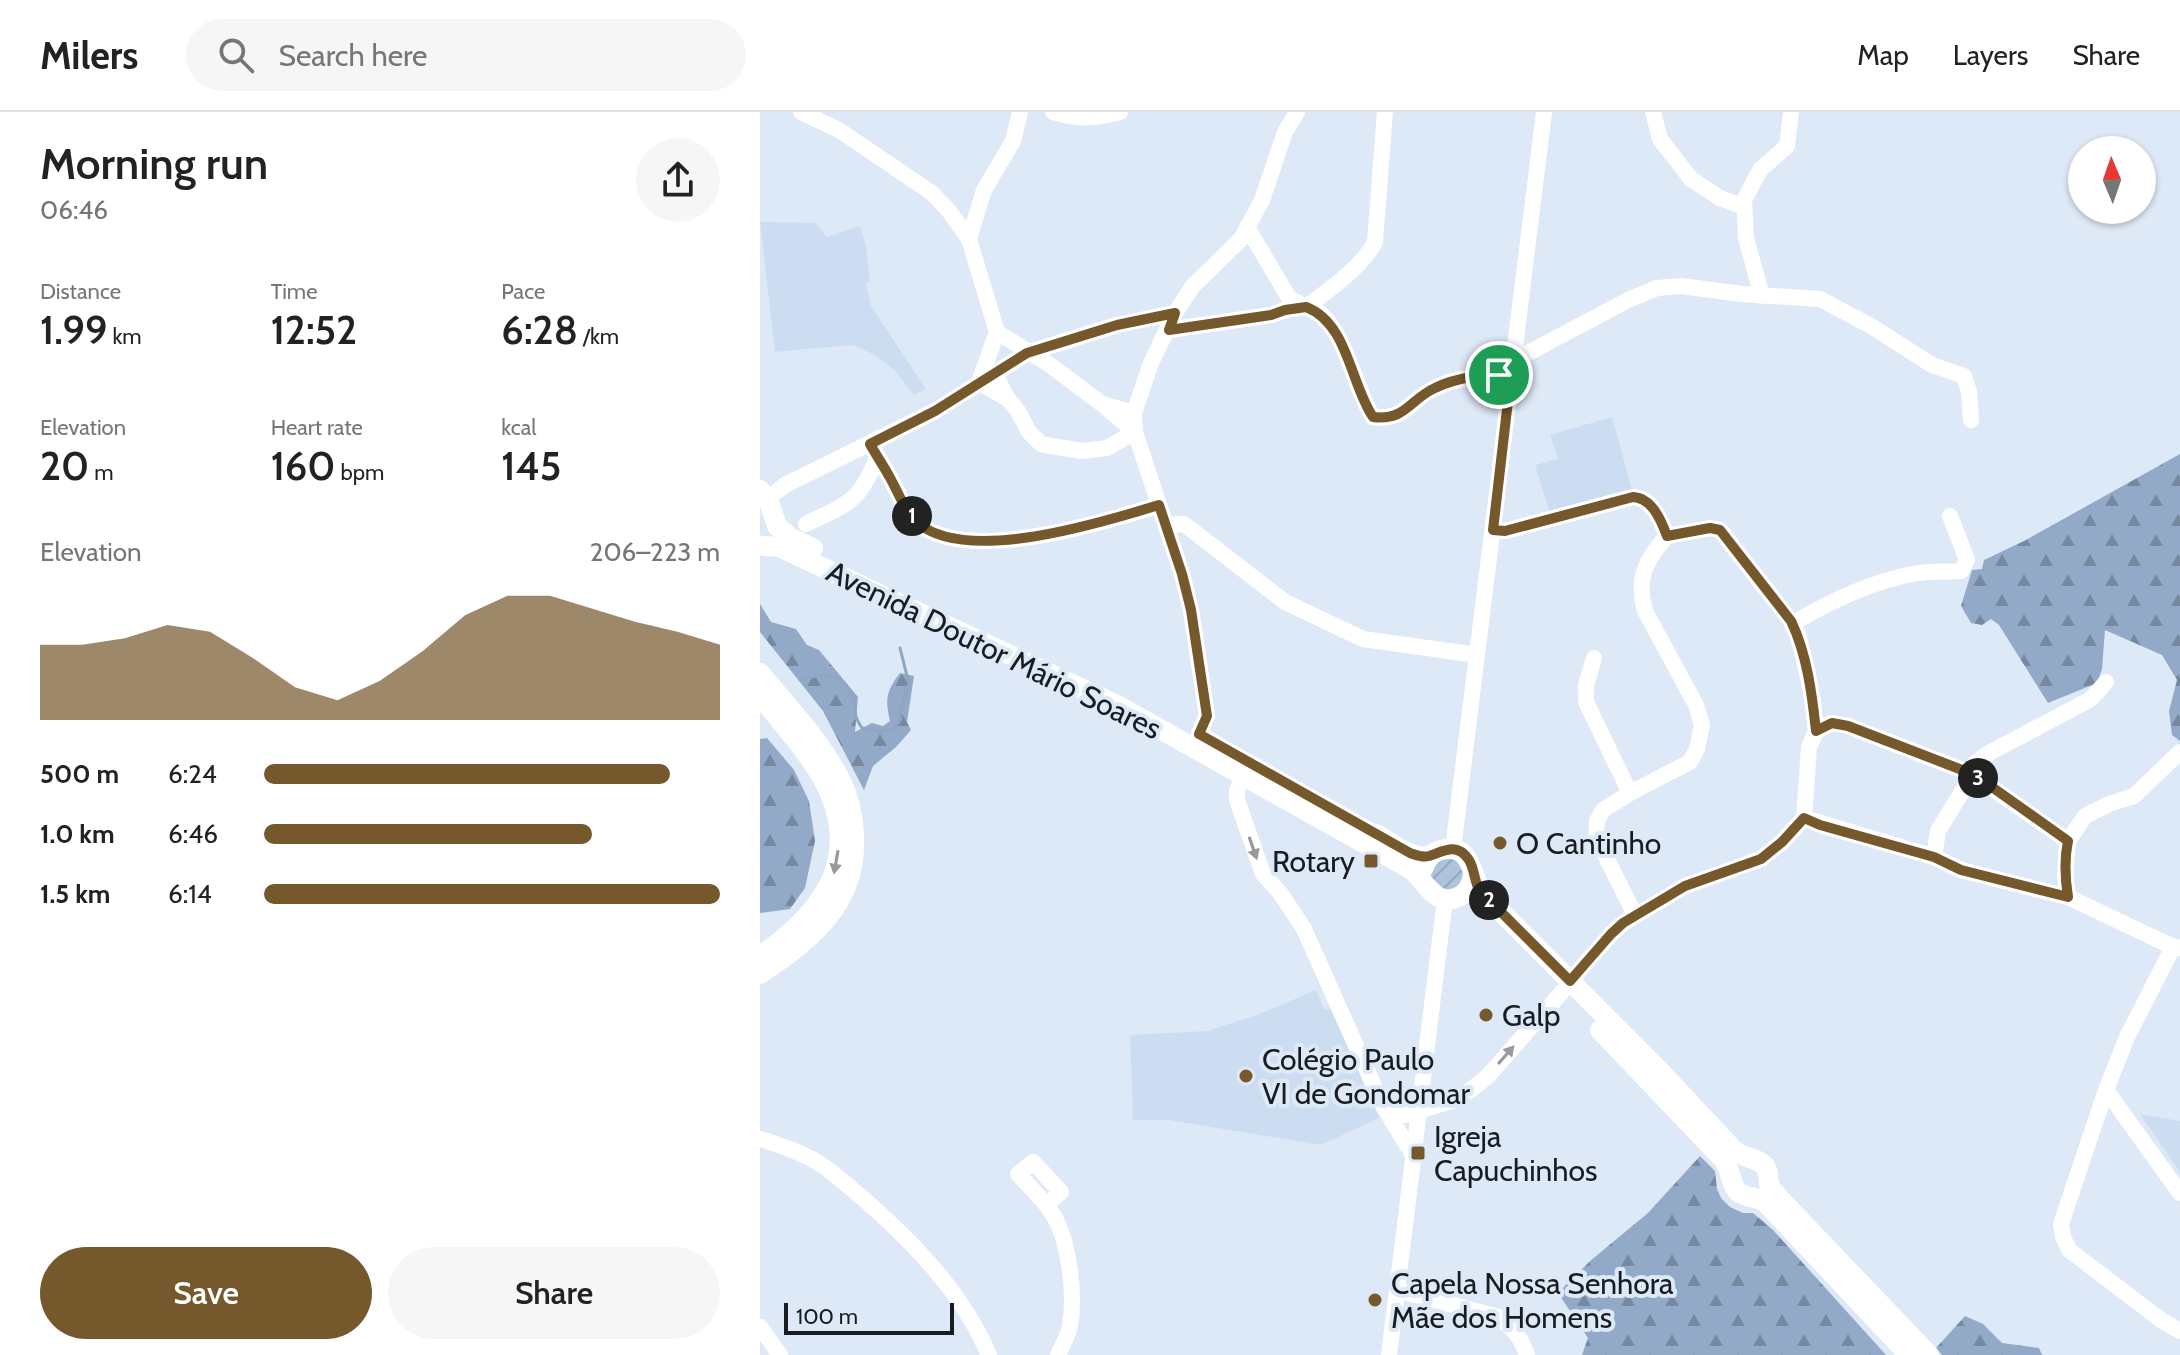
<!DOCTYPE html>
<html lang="en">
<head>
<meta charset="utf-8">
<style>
	:root { --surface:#fff; --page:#f6f6f6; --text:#222; --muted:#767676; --line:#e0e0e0; --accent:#75582b }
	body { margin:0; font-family:Cabin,sans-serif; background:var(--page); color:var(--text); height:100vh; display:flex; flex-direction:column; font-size:30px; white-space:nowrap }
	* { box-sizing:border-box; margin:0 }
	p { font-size:26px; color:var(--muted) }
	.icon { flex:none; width:44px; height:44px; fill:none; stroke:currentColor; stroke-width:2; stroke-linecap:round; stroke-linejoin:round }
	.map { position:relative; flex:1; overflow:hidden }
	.panel { display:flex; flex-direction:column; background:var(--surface); width:760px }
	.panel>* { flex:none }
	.needle { width:52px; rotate:358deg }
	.buttons { position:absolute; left:1308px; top:24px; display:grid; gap:16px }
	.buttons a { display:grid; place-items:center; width:88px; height:88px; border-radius:50%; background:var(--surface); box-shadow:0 2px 6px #0004; font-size:40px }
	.scale { position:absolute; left:24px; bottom:20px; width:170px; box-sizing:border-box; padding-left:8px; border:4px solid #181c21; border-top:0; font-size:22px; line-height:28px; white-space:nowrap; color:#181c21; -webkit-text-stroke:6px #dee9f7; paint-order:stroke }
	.pin { position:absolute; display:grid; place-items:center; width:68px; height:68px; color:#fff; margin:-34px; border:4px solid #fff; border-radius:50%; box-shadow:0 2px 8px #0007 }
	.km { position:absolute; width:40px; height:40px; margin:-20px; border-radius:50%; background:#222; color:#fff; font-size:22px; line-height:40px; text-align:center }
	.round { display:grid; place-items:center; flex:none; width:84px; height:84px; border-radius:42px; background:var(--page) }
	.overview { display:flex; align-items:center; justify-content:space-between; height:136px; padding:0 40px }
	h1 { font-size:44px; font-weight:600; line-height:60px }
	.stats { display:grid; grid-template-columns:repeat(3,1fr); gap:12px; height:136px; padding:8px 40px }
	.stats div { display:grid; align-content:center }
	.stats b { font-size:40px; font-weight:600 }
	.stats small { font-size:22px; font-weight:400 }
	.stats p { font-size:22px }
	.chart { height:224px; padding:16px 40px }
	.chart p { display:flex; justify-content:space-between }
	.chart svg { width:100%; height:144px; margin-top:8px; fill:var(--accent); opacity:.7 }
	.action { display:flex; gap:16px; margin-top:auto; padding:16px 40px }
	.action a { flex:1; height:92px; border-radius:48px; background:var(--accent); color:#fff; font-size:32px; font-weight:600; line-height:92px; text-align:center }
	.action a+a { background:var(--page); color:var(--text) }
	ul { padding:0 40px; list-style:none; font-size:26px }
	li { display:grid; grid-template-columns:128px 96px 1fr; align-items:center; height:60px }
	li i { height:20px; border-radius:10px; background:var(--accent) }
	header { display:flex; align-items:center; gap:48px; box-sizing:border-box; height:112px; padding:0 40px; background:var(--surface); border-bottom:2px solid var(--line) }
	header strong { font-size:38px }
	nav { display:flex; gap:44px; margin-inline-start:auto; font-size:28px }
	.search { width:560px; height:72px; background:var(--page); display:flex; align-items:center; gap:20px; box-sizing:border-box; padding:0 28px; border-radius:44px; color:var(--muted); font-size:30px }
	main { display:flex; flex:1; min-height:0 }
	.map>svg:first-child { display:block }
	.built { fill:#cdddf1 }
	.forest { fill:url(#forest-firs) }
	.garden { fill:url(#garden-furrows) }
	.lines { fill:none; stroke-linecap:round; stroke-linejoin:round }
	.stream { stroke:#8ea5c4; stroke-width:3 }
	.minor { stroke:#fff; stroke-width:16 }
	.major { stroke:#fff; stroke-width:20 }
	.oneway { fill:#97999b }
	.route-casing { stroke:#fff; stroke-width:16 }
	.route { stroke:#75582b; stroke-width:10 }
	.poi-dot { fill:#75582b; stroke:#dee9f7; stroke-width:3 }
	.labels { text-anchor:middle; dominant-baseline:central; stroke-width:8; stroke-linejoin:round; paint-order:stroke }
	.street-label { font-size:30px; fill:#181c21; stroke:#dee9f7 }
	.poi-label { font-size:30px; fill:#181c21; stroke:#dee9f7; text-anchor:start }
</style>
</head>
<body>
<header>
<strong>Milers</strong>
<div class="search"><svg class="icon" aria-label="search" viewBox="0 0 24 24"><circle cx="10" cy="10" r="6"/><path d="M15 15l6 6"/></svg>Search here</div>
<nav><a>Map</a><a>Layers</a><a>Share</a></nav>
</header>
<main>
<section class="panel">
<div class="overview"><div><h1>Morning run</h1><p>06:46</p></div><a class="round"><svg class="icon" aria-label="share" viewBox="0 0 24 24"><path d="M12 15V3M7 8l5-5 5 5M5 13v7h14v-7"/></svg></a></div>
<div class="stats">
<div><p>Distance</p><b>1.99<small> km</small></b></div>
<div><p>Time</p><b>12:52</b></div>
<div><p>Pace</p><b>6:28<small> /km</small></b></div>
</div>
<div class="stats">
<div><p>Elevation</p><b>20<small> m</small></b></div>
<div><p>Heart rate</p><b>160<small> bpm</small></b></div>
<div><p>kcal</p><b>145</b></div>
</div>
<div class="chart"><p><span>Elevation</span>206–223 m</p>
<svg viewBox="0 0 160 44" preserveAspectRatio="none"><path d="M0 44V21L10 21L20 19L30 15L40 17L50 25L60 34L70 38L80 32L90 23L100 12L110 6L120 6L130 10L140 14L150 17L160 21V44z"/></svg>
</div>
<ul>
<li><b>500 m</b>6:24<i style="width:89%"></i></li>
<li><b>1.0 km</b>6:46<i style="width:72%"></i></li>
<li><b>1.5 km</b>6:14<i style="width:100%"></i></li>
</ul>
<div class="action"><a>Save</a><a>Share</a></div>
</section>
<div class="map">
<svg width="1420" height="1243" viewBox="0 0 1420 1243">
	<defs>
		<pattern id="forest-firs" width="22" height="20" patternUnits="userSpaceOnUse" patternTransform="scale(2)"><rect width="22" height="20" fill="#92a9c7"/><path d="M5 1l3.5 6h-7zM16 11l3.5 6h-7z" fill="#7689a1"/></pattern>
		<pattern id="garden-furrows" width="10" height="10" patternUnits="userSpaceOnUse" patternTransform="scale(2)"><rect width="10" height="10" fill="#aec3de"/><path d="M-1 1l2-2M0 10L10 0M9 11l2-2" fill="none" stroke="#95a7be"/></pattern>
	</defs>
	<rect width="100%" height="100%" fill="#dee9f7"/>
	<g class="built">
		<polygon points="0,110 56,111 67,125 100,114 106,134 110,170 106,171 111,194 166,277 154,283 135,259 115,243 92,233 15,240"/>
		<polygon points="852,305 872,378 790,402 775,353 798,347 790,323"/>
		<polygon points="556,878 564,897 571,897 619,1006 561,1033 409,1008 373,1008 370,923 447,919 497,903"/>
		<polygon points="1380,1002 1420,1009 1420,1060"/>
	</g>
	<g class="forest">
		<polygon points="1420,342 1420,629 1412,623 1409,599 1417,568 1402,543 1345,518 1342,557 1337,571 1288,591 1239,513 1231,507 1222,513 1211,511 1201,494 1212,458 1222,457 1224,448 1264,429"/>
		<path d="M0 492 11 510 36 517 47 533 59 538 98 585 95 620 112 611 123 614 130 609C125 588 126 579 140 561L154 564 147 610 151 618 136 635 113 654 104 678 63 599 0 520Z"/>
		<polygon points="7,626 34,658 49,689 55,729 45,776 30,797 0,801 0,627"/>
		<polygon points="940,1044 955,1059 957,1077 961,1086 970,1095 983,1101 993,1101 1013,1118 1126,1243 822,1243 828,1226 798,1181 830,1149 888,1101"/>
		<polygon points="1205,1204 1223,1212 1242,1231 1279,1236 1282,1243 1182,1243 1176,1236"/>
	</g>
	<path class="garden" d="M692 745 705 757 702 773 688 780 671 767C670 752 679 747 692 745Z"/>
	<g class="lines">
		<path class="stream" d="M40 568C62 561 83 558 93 586 98 599 91 600 102 616L119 619 134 617 141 607 139 602 149 572 140 536"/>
		<g class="minor">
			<polyline points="41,0 79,18 172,81 189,99 209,127 237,220"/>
			<path d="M293 0C318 7 334 7 360 0"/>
			<polyline points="893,0 900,27 931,67 960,86 984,95"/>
			<path d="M487 115 529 186 546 195C569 178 602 155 615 130L625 0"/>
			<polyline points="209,127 224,78 253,29 260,0"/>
			<polyline points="1002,184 986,126 984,88 1000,58 1027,34 1031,0"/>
			<path d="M409 218 511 203C522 199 536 193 548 196 582 202 595 279 613 305 646 309 650 287 675 276 697 265 727 262 751 263"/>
			<polyline points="237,220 290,253 342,292"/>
			<polyline points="753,249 868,188 897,176 921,174 982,182 1060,187 1111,214 1172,253 1204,264 1209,280 1211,308"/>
			<polyline points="219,270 248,287 234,261"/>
			<polyline points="219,270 237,220"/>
			<polyline points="248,287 258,299 269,320 281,332 285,333 322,339 347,336 375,320 342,292 374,301"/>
			<path d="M110 332C116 343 123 353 129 364 138 379 144 399 158 411 206 453 345 410 399 393"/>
			<polyline points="9,390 11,384 25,373 175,299 267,241 357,213 415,201"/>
			<path d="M46 412C87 392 99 391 117 346"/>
			<polyline points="406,413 424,412 525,490 603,527 717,543"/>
			<path d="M733 418 745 419 873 385C892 386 901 408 907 424"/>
			<polyline points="907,424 950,416 960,418 1031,509 1039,525 1053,589 1056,619 1049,635 1044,706"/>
			<path d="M1032 512C1070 489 1108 471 1152 462 1168 459 1185 460 1201 459L1207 448 1190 404"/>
			<polyline points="834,546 826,573 826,590 870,681"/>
			<polyline points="1056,619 1072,611 1088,614 1210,661 1308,729"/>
			<polyline points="439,622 447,604 431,498 422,462 375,320 374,301 391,251 415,201 433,174 481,127 502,88 525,20 537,0"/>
			<polyline points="484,663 477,678 477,688 503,762 521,782 544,817 622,992 653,1043"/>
			<polyline points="693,737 784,0"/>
			<polyline points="1174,745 1178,719 1208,670 1214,652 1229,641 1331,587 1346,570"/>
			<polyline points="1308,785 1305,764 1308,729 1325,704 1349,692 1374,684 1420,640"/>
			<path d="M875 803 836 725 837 709 843 698 870 681 930 650 937 637 942 613 936 593 885 499C876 467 885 448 907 424"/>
			<polyline points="1413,835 1367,925 1346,978 1301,1112 1303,1125 1309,1138 1401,1208 1420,1219"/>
			<polyline points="810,869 851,822 863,811 925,774 1001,747 1022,730 1044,706 1174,745 1201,758 1308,785 1409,833 1420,836"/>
			<polyline points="1346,978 1420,1081"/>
			<polyline points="627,999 645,1003 691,989 712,977 728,964 802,880"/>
			<path d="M0 1027C20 1033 40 1040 57 1050 75 1061 90 1076 106 1089 156 1133 203 1182 229 1243"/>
			<path d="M286 1093 301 1080 273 1050 258 1062C271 1077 289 1092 297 1110 310 1137 315 1185 310 1214 308 1224 302 1234 298 1243"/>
			<path d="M637 1178 738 1205C753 1215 761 1226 767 1243"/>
			<polyline points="0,1215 20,1243"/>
			<polyline points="629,1243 685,787"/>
		</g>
		<g class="major">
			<polyline points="0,378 9,390 17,414 31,426 53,436"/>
			<path d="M4 434 19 435 357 593 652 758C666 771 677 797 700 784 709 779 712 771 713 762"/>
			<path d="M0 561C28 595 61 629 81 669 89 685 93 704 94 722 98 792 52 827 0 862"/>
			<path d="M0 584C20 609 43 634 60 662 106 741 66 799 0 844"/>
			<path d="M616 722C632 731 650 747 670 744"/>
			<path d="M664 755C667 746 672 740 681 738 714 730 710 766 724 783L898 957 974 1038C984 1047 997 1045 1005 1054 1010 1061 1007 1068 1010 1075 1011 1077 1018 1084 1019 1086L1169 1243"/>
			<path d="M840 918 964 1048C971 1057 970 1072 978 1080 986 1086 997 1085 1005 1090L1149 1243"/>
		</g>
	</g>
	<defs><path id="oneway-solid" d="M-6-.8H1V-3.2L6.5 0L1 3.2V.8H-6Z" transform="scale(2)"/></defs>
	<g class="oneway">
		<use href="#oneway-solid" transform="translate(493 736) rotate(71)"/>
		<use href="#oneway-solid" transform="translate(76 750) rotate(100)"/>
		<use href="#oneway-solid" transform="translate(746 943) rotate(-49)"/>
	</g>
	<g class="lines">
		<defs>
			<path id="route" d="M546 195C588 211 590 271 613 305 646 309 650 287 675 276 697 265 727 262 751 263L733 418 745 419 873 385C892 386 901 408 907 424L950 416 960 418 1031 509C1047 542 1052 582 1056 619L1072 611 1088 614 1210 661 1222 668 1308 729C1304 748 1305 766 1308 785L1201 758 1174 745 1060 713 1044 706 1022 730 1001 747 925 774 863 811 851 822 810 869 720 779C714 770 715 758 709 748 697 730 684 739 669 744 662 746 656 743 650 741L439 622 447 604 431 498 422 462 399 393C344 410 207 453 158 411 144 399 138 379 129 364 123 353 116 343 110 332L175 299 267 241 357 213 415 201 409 218 511 203 525 198Z"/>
		</defs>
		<use href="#route" class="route-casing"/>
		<use href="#route" class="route"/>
	</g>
	<g class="poi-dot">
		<circle cx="740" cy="731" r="8"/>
		<rect x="603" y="741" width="16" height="16" rx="4"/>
		<circle cx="726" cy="903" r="8"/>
		<circle cx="486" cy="964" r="8"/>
		<rect x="650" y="1033" width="16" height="16" rx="4"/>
		<circle cx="615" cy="1188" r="8"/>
	</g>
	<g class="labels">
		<g class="street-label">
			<text transform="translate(234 538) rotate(26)">Avenida Doutor Mário Soares</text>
		</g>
		<g class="poi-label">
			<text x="756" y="731">O Cantinho</text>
			<text x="595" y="749" text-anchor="end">Rotary</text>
			<text x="742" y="903">Galp</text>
			<text x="502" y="947">Colégio Paulo<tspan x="502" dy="34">VI de Gondomar</tspan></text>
			<text x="674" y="1024">Igreja<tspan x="674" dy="34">Capuchinhos</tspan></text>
			<text x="631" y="1171">Capela Nossa Senhora<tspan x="631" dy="34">Mãe dos Homens</tspan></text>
		</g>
	</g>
</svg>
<div class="buttons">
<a><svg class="needle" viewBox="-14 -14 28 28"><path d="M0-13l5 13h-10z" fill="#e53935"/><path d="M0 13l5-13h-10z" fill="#767676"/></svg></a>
</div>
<div class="scale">100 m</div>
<div class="pin" style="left:739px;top:263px;background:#1e9e55"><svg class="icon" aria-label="arrive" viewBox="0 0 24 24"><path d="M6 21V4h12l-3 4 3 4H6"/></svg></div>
<b class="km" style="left:152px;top:404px">1</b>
<b class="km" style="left:729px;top:788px">2</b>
<b class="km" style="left:1218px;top:666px">3</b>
</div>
</main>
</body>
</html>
